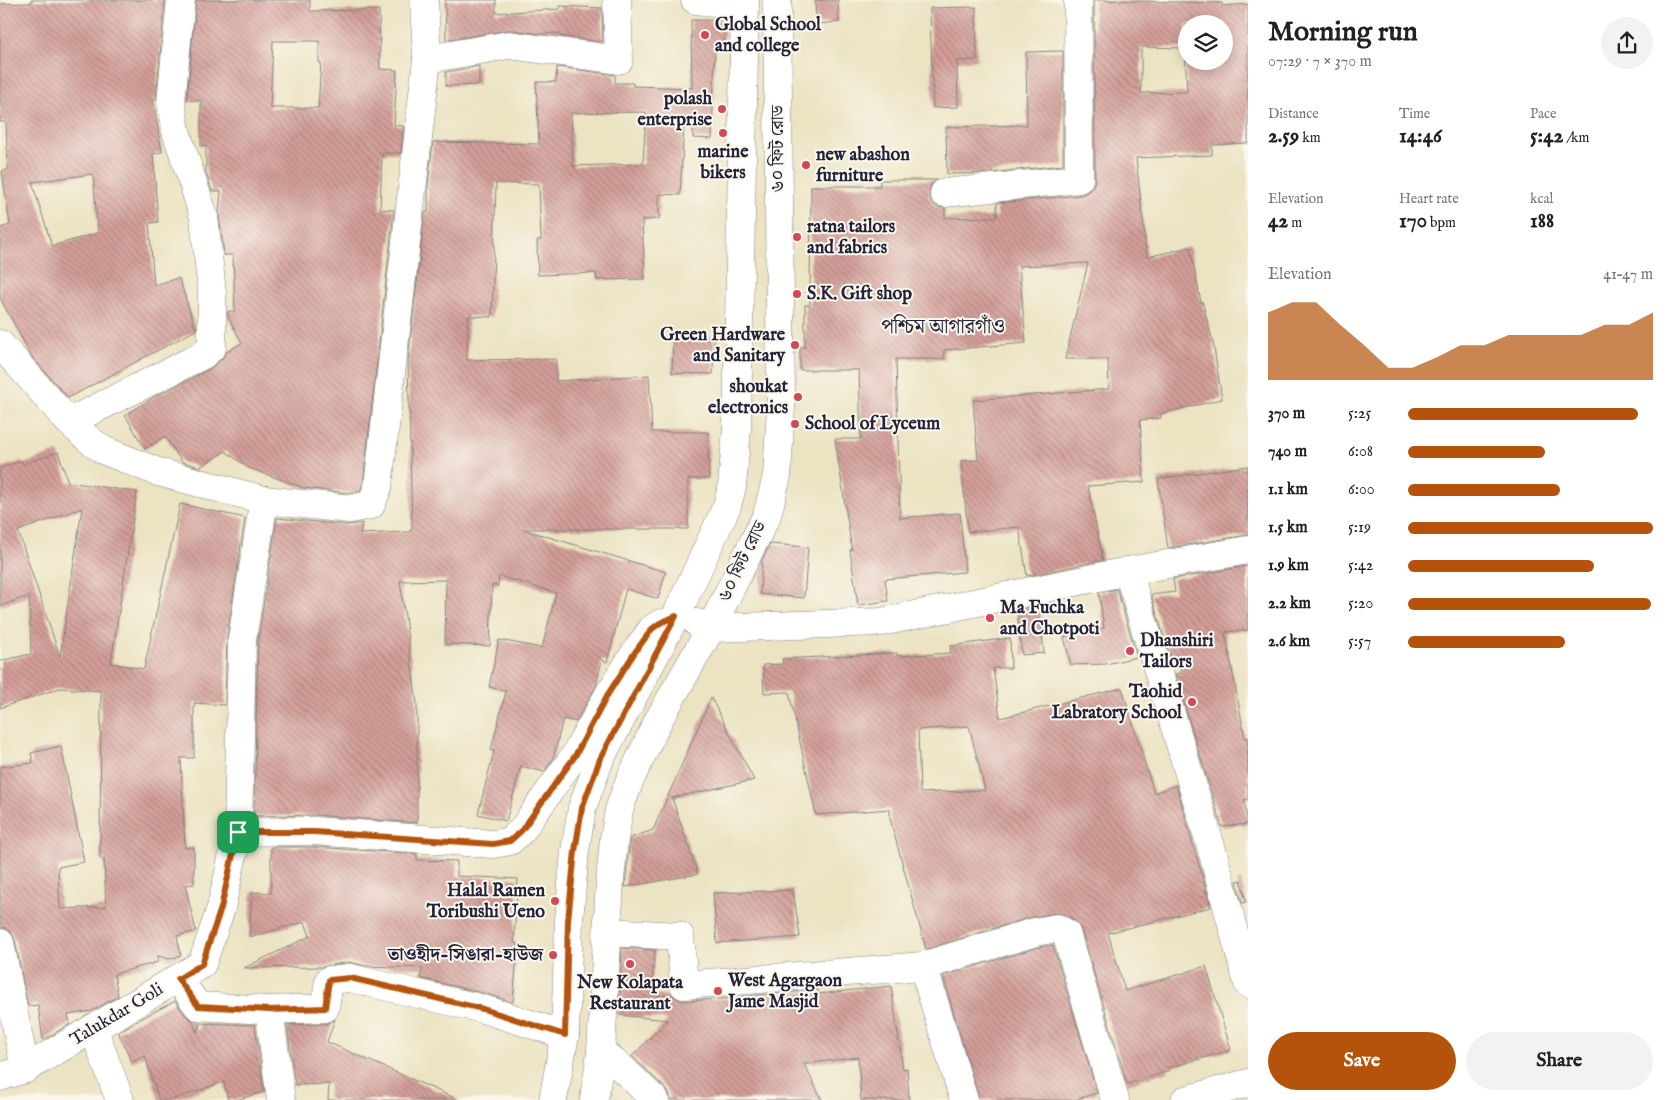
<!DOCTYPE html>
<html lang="en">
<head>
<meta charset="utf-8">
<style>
	:root { --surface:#fff; --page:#f2f2f2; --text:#202124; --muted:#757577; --accent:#b45309 }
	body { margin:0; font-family:"IM FELL English","Noto Serif Bengali",serif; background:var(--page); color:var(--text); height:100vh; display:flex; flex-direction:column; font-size:19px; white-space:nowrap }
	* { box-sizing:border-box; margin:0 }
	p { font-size:16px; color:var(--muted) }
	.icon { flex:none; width:28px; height:28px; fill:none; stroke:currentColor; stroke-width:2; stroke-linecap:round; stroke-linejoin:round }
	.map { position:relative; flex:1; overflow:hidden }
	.drawer { display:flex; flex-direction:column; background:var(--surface); width:425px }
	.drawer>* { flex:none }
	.buttons { position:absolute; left:1178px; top:15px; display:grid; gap:10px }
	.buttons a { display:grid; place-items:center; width:55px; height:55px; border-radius:50%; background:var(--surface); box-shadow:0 2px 12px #0003; font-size:25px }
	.pin { position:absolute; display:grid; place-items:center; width:42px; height:42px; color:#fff; margin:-21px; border-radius:10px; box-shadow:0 2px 8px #0006 }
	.round { display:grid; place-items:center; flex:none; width:52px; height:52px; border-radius:26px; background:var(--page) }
	.overview { display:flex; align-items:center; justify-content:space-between; height:85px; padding:0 20px }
	h1 { font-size:28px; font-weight:700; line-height:38px }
	.metrics { display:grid; grid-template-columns:repeat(3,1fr); gap:8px; height:85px; padding:5px 20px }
	.metrics div { display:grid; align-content:center }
	.metrics b { font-size:21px; font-weight:700 }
	.metrics small { font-size:14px; font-weight:400 }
	.metrics p { font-size:14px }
	.chart { height:140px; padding:10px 20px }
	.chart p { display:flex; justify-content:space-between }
	.chart svg { width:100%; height:90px; margin-top:5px; fill:var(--accent); opacity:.7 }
	.cta { display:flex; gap:10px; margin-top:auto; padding:10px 20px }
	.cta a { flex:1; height:58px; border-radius:30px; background:var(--accent); color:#fff; font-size:20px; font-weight:700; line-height:58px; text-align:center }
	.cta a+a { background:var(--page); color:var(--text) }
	ul { padding:0 20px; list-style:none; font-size:16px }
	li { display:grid; grid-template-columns:80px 60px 1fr; align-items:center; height:38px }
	li i { height:12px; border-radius:6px; background:var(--accent) }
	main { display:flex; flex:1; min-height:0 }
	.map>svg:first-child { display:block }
	.building { fill:url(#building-back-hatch); fill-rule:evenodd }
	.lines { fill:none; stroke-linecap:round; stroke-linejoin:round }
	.minor-casing { stroke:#86827e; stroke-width:29 }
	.minor { stroke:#fff; stroke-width:28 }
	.route-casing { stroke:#fff; stroke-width:10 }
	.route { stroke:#b45309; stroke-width:6 }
	.poi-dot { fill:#d1495b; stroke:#fbf7ec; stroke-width:2 }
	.labels { text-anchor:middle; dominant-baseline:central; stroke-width:4; stroke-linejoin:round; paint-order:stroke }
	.poi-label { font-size:18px; font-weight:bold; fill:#22223b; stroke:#fbf7ec; text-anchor:start }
	.street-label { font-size:18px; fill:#22223b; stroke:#fbf7ec }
	.quarter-label { font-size:20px; fill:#22223b; stroke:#fbf7ec }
</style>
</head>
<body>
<main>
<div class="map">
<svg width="1248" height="1100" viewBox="0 0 1248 1100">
	<defs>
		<pattern id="building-back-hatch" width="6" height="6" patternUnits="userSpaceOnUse" patternTransform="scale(1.25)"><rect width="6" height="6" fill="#d39e98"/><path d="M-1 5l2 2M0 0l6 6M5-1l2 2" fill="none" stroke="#ab807d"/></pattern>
	</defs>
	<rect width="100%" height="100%" fill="#fbf7ec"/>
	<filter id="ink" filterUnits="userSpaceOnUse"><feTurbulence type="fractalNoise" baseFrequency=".02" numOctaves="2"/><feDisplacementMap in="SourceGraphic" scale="10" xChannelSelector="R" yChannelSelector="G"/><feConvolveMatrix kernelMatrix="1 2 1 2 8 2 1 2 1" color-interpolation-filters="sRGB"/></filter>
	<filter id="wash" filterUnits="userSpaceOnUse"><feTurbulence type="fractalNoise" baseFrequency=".0096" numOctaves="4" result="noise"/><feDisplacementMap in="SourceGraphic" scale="20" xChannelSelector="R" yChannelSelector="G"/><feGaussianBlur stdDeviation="1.12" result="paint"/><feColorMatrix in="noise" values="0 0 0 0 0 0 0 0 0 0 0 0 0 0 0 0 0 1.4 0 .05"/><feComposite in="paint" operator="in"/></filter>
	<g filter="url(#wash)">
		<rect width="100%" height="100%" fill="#ebe3c2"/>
		<g id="blocks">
			<g class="building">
				<path d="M31 0H165L156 99H153L162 152 153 154 158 222 149 223 154 285 179 278 196 330 68 398 32 357 0 298V228L10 225 2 171 8 170 6 122H0V4L31 3ZM93 174 98 233 52 246 32 182Z"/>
				<path d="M196 0H310V11L379 10 380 69 397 70 394 125 403 126V132L401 153H382L380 209 394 210 363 483 360 491 349 493 304 488 249 468 225 451 200 467 182 462 165 436 145 449 125 415 154 397 210 369 222 359 227 352 242 343 228 317V311H235L233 255H224L219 213 221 191H212L206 173V145L201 146V101L187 100ZM273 41H319V62H321L318 108H270Z"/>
				<polygon points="445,0 496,0 496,13 560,9 560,6 602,8 603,42 559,36 559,33 541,34 511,30 446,40"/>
				<polygon points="815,0 838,0 839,22 816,24"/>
				<path d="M1094 0 1222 3V6L1248 4V143L1212 145V155L1136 158 1147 257 1190 247 1201 302 1202 301 1213 342 1222 399 1160 414 1161 418 1140 420 1144 482 1088 486 1103 560 1027 576 1019 527 968 532 961 461 978 460 973 400 1109 389 1108 359H1065L1088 263 1019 266 1026 343 944 350V359H896L900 518 960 513 965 572 885 579 888 601 858 605 850 550H852L835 439H861L859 370H800V347H805V305H810L811 186H880V180H937L930 186 929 195 932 203 937 207 945 208V218L997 217V203L1081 195 1087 192 1093 187 1095 179ZM1186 24H1224V61H1186ZM1141 47 1185 48 1187 92 1141 93Z"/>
				<polygon points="976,7 977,60 957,61 958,107 933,108 930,8"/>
				<path d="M691 20H724V49H715L712 139 693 138V126H684L680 195 659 194V219L642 220 645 279 597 280 596 273 538 275 537 240H541L539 184 496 183 492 317 468 316 467 360 556 359V381L649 375 652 432H708L709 479H688V529H522L666 572 658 599 626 589 607 662 602 660 596 686 576 722 563 719 553 759 544 772 521 766 506 821 478 814 494 751 491 750 506 691 489 687 499 640 542 648 556 593 499 576 498 586 492 585 490 646 445 644 446 580 400 581 417 704V823L315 815 254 816 258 640 277 518 348 525 362 523 360 534 410 532V530H412L408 360 425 212H428V184L433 142 539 144 536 82H556L557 67 615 75V83H633V86L692 88ZM646 112 643 164 573 166 571 113Z"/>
				<polygon points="1063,51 1063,165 989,173 947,174 946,127 1027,125 1026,52"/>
				<polygon points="479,66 479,85 446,86 446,72"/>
				<polygon points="673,336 714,337 713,374 672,373"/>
				<path d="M58 452 68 482 137 492 111 663 144 669 180 504 245 518 227 637 225 705 194 703V758H181L185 848 194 847V884L185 885 196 931 177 936 181 956 169 959 158 956V962L114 974 118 996 92 1011 68 1015 70 1024 43 1040 38 1005 28 1006 15 940 11 932 5 928H0V767L33 763 31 753 61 746 84 862 58 867 60 909 106 907 104 859H100L101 691 60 688 0 708V661L31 654 29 596 0 606V468L22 461 23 464ZM82 508 60 657 18 531Z"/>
				<polygon points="1248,466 1248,535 1168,548 1158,479"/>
				<polygon points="770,544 808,547 804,598 760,594 762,560"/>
				<polygon points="1248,566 1248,630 1225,632 1245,738 1248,737 1248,799 1244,800 1248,824 1222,827 1175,674 1181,673 1180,662 1172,662 1151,595 1175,592 1173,579"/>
				<polygon points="1117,589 1137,657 1106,664 1071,665 1064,637 1104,628 1099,593"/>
				<polygon points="1039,605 1044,653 1022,655 1017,610"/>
				<path d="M1010 638 1011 668H993L1000 718 1122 688 1154 793 1176 785 1211 907 1108 933 1125 991 1206 966 1231 1050 1168 1068 1169 1071 1127 1084 1081 929 1074 920 1065 914 1055 913 1032 917 926 949 890 819V809L816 815 789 692 764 693 763 665 783 664 782 659 897 653V656L951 653 950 646ZM969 726 985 790 920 793 918 730Z"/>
				<polygon points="711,698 754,780 672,798 698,874 625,887 630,838 653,830"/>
				<polygon points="271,847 314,847 417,854 417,860 457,861 457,876 518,879 514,943 518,944 513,1002 487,994 420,978 423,968 366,966 349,962 321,967 244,968 310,936 305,922 249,937 252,892 271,893"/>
				<polygon points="1241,880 1246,902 1242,903 1237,881"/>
				<polygon points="793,890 800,937 717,943 713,893"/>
				<polygon points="1053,945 1097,1093 1074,1100 979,1100 943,976 1039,947"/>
				<polygon points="622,948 655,950 651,995 673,996 678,999 685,1001 736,998 735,997 818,990 818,994 891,986 903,1069 907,1068 909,1100 861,1100 858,1057 804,1064 822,1100 670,1100 670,1095 666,1089 632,1056 668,1020 619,1015"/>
				<polygon points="175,1001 185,1015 192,1020 197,1032 200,1023 255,1025 264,1092 236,1100 228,1100 224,1082 171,1100 159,1100 145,1056 132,1062 118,1032 146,1016"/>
				<polygon points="335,1019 327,1042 459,1100 328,1100 329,1084 295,1085 287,1025 326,1024"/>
			</g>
		</g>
	</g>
	<g filter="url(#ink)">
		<use href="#blocks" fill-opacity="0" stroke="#86827e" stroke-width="1"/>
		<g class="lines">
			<defs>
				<g id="minor">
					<polyline points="695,0 745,5"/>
					<polyline points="427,59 509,45 619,60 617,0"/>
					<polyline points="944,193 1079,179 1078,0"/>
					<polyline points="0,344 69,422 87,438 103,450 158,472 264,500"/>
					<polyline points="69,422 203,355 212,347 212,293 204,217 176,131 171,102 181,0"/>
					<polyline points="1128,571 1212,850 1248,984"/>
					<polyline points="697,623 711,628 881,622 1128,571 1248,550"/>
					<polyline points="238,832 242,639 264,500 350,509 371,505 378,487 427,59 424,0"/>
					<polyline points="608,932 680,936 684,985 923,966 1035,932 1057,928 1066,933 1115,1100"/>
					<polyline points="0,943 25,1069"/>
					<polyline points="923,966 964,1100"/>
					<polyline points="178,979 198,1006 269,1010 325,1008 329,980 350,978 483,1009 565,1035"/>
					<polyline points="269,1010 281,1100"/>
					<polyline points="93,1028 120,1100"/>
					<polyline points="601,1052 624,1070 655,1100"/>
					<polyline points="0,1077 25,1069 202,964 221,908 238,832 314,831 493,844 510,841 522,830 575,755 609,694 635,653 652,629 661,623"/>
					<polyline points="553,1100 565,1035 569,920 575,851 582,808 600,759 676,616 727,506 732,487 737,428 745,0"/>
					<polyline points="594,1100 601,1052 610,880 614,839 619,810 629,782 658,721 711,628 767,515 777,476 781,406 777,0"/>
					<polyline points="1185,1100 1248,1083"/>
				</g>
			</defs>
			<use href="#minor" class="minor-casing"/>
			<use href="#minor" class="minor"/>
		</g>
	</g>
	<g class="lines" filter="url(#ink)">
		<defs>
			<polygon id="route" points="676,616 600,759 582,808 575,851 568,920 565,1035 483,1009 350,978 329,980 325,1008 269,1010 198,1006 178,979 202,964 221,908 238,832 314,832 493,844 510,841 522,830 575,756 608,694 635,652 652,629 660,623"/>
		</defs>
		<use href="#route" class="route-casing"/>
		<use href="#route" class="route"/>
	</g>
	<g class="poi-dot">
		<circle cx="705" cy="35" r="5"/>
		<circle cx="722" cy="109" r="5"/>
		<circle cx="723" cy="133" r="5"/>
		<circle cx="806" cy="165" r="5"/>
		<circle cx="797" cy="237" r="5"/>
		<circle cx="797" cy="294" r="5"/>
		<circle cx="795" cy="345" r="5"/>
		<circle cx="798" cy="397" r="5"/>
		<circle cx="795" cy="424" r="5"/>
		<circle cx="990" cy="618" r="5"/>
		<circle cx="1130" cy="651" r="5"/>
		<circle cx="1192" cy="702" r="5"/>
		<circle cx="555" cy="901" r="5"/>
		<circle cx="553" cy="955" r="5"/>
		<circle cx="630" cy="964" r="5"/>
		<circle cx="718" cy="991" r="5"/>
	</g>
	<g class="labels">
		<g class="poi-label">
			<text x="715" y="25">Global School<tspan x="715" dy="21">and college</tspan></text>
			<text x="712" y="99" text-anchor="end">polash<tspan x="712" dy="21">enterprise</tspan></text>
			<text x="723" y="152" text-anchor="middle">marine<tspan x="723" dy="21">bikers</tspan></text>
			<text x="816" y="155">new abashon<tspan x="816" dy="21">furniture</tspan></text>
			<text x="807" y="227">ratna tailors<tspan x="807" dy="21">and fabrics</tspan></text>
			<text x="807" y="294">S.K. Gift shop</text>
			<text x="785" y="335" text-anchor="end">Green Hardware<tspan x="785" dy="21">and Sanitary</tspan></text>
			<text x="788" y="387" text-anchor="end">shoukat<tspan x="788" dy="21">electronics</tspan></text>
			<text x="805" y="424">School of Lyceum</text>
			<text x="1000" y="608">Ma Fuchka<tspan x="1000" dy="21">and Chotpoti</tspan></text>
			<text x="1140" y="641">Dhanshiri<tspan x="1140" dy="21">Tailors</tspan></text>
			<text x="1182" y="692" text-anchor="end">Taohid<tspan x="1182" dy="21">Labratory School</tspan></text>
			<text x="545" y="891" text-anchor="end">Halal Ramen<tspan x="545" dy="21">Toribushi Ueno</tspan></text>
			<text x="543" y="955" text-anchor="end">তাওহীদ-সিঙারা-হাউজ</text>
			<text x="728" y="981">West Agargaon<tspan x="728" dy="21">Jame Masjid</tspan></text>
			<text x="630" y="983" text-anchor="middle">New Kolapata<tspan x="630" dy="21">Restaurant</tspan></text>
		</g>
		<g class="street-label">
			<text transform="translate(778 149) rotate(-90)">৬০ ফিট রোড</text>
			<text transform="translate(743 562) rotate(-64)">৬০ ফিট রোড</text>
			<text transform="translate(117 1015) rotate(-31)">Talukdar Goli</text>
		</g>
		<g class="quarter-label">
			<text x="943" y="327">পশ্চিম আগারগাঁও</text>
		</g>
	</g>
</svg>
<div class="buttons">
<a><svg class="icon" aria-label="layers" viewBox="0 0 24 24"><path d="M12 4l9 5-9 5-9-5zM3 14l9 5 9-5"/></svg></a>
</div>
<div class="pin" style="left:238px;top:832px;background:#1e9e55"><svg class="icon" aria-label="arrive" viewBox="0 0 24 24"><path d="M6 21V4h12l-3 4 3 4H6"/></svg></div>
</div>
<section class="drawer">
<div class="overview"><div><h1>Morning run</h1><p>07:29 · 7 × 370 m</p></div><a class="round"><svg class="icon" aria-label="share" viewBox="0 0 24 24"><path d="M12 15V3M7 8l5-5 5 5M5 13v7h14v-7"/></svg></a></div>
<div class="metrics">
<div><p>Distance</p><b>2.59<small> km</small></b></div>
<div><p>Time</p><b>14:46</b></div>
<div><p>Pace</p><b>5:42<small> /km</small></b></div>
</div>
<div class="metrics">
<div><p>Elevation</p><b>42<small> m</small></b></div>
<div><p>Heart rate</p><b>170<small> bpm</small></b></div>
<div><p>kcal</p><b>188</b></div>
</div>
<div class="chart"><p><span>Elevation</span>41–47 m</p>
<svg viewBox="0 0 160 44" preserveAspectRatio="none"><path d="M0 44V11L10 6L20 6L30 17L40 27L50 38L60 38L70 33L80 27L90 27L100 22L110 22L120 22L130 22L140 17L150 17L160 11V44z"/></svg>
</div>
<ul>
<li><b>370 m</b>5:25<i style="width:94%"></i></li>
<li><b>740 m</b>6:08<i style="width:56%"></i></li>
<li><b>1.1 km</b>6:00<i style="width:62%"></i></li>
<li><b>1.5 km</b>5:19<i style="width:100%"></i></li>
<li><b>1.9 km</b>5:42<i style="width:76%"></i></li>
<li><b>2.2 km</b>5:20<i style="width:99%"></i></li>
<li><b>2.6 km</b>5:57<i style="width:64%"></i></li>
</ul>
<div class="cta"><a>Save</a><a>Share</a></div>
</section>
</main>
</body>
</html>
